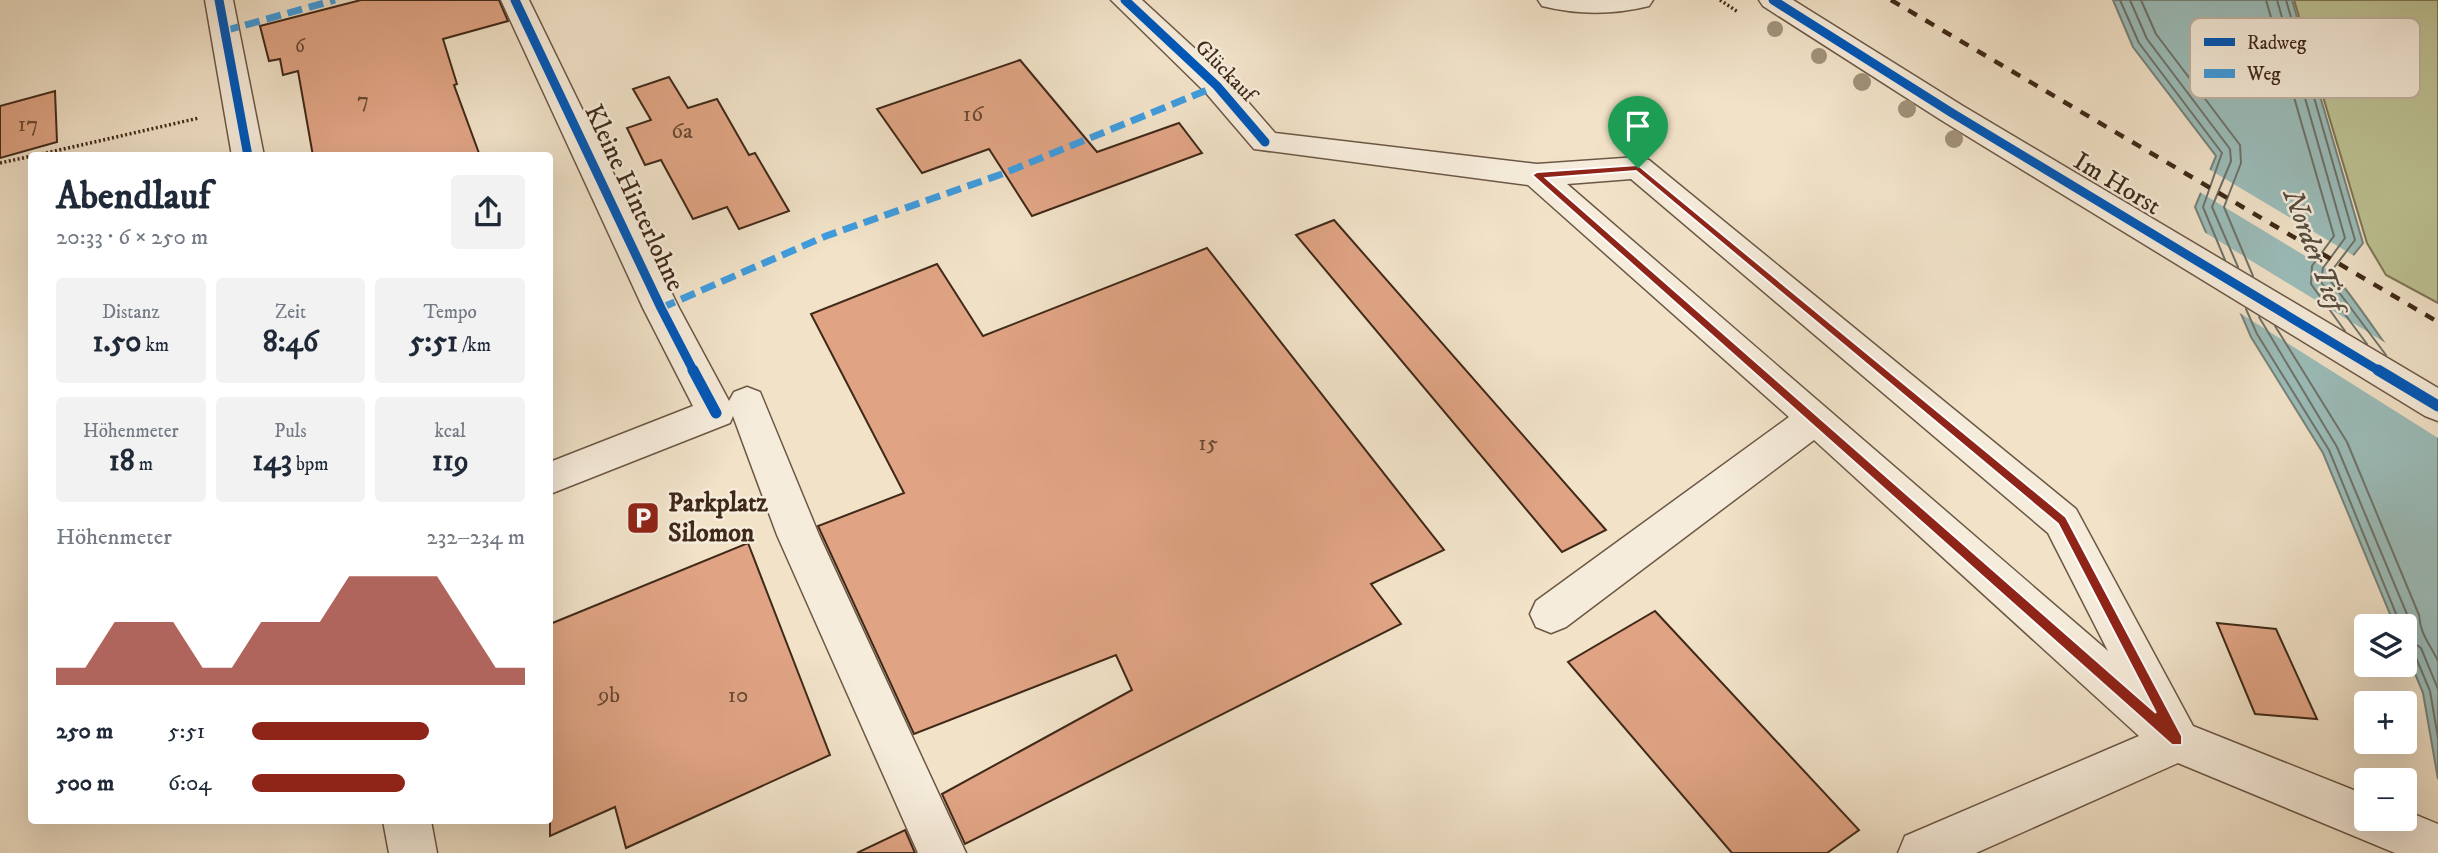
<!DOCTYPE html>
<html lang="de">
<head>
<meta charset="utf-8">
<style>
	:root { --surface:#fff; --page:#f2f2f3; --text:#1f2937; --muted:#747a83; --accent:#8f2418 }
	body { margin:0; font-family:"IM FELL DW Pica",serif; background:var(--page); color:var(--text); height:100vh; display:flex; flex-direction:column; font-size:26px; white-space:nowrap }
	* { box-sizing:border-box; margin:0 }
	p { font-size:23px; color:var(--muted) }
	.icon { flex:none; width:38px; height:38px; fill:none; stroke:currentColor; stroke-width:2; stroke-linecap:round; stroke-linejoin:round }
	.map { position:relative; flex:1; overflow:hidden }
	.details { position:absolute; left:28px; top:152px; width:525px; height:672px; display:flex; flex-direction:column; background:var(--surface); border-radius:7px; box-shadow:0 7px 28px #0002 }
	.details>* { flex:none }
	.fabs { position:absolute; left:2354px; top:614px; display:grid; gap:14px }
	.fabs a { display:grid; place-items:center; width:63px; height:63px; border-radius:7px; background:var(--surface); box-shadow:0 7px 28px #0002; font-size:35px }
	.pin { position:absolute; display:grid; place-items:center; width:60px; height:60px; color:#fff; margin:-72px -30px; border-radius:50% 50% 50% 0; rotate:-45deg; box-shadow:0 0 7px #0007 }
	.pin .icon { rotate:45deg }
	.round { display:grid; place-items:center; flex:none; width:74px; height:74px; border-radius:7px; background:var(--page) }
	.overview { display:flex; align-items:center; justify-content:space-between; height:119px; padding:0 28px }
	h1 { font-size:38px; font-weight:700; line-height:52px }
	.figures { display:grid; grid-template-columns:repeat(3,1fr); gap:10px; height:119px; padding:7px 28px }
	.figures div { display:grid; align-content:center; border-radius:7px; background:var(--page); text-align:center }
	.figures b { font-size:30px; font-weight:700 }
	.figures small { font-size:19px; font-weight:400 }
	.figures p { font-size:19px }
	.chart { height:196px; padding:14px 28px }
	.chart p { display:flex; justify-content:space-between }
	.chart svg { width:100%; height:126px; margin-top:7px; fill:var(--accent); opacity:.7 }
	ul { padding:0 28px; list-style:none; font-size:23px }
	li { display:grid; grid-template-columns:112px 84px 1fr; align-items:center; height:52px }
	li i { height:18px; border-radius:9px; background:var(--accent) }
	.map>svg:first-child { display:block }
	.green { fill:#bdc294; stroke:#7e7656; stroke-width:2 }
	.water { fill:#9bbdba; stroke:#77827a; stroke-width:2 }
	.pier { fill:#f1e2c8 }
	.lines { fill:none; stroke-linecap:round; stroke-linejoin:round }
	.shore { stroke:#6e736a; stroke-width:2 }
	.building { fill:#e0a484; stroke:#402919; stroke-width:2 }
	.minor-casing { stroke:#6c5745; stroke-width:3 }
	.path { stroke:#402919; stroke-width:3.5; stroke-dasharray:2 2.5; stroke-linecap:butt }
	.minor { fill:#f6ecdb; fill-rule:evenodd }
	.rail { stroke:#402919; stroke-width:4.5; stroke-dasharray:10 10; stroke-linecap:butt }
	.quiet { stroke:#3f9cdf; stroke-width:7; stroke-dasharray:15 7; stroke-linecap:butt }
	.cycleway-far1-casing { stroke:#f6ecdb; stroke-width:12 }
	.cycleway-casing { stroke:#f6ecdb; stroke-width:16 }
	.cycleway-far1 { stroke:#0057b8; stroke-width:9 }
	.cycleway { stroke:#0057b8; stroke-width:11 }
	.tree { fill:#a19179 }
	.route { fill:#8f2418; stroke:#fff; stroke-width:2; fill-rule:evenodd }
	.labels { text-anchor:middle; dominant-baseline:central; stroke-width:5; stroke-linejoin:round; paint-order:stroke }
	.far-number-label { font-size:19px; fill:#684834 }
	.far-street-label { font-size:21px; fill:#402919; stroke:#f6ecdb }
	.number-label { font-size:23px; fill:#684834 }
	.street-label { font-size:26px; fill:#402919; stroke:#f6ecdb }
	.poi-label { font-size:26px; font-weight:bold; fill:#402919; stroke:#f6ecdb; text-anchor:start }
	.water-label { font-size:28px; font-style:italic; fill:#574e41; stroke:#f6ecdb }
	.key { fill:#f6ecdb; stroke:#bfb2a1; stroke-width:2 }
	.key-label { font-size:19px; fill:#402919 }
</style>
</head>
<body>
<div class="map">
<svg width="2438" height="853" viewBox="0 0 2438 853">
	<rect width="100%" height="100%" fill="#f1e2c8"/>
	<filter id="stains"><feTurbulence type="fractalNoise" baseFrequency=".00286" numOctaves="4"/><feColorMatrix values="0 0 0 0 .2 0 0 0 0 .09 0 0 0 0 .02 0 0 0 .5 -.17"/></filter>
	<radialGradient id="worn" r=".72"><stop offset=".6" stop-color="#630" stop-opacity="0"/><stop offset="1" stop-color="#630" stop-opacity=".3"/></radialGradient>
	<polygon class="green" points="2294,0 2438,0 2438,303 2386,275 2367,243"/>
	<path class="water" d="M2113 0H2292L2363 243 2336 277C2372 321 2400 371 2438 412V779L2423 693 2405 649 2404 626H2395L2323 453 2251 337 2195 207 2216 156 2133 47Z"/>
	<g class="pier">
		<polygon points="2207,168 2356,257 2340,277 2198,191"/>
		<polygon points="2201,230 2394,348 2438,407 2438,438 2235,310"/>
	</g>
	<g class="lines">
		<g class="shore">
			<polyline points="2120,0 2139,43 2222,153 2203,207 2225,260"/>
			<polyline points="2130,0 2147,39 2230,149 2231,161 2212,207 2238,267"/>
			<polyline points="2141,0 2156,34 2240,145 2241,163 2224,207 2253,276"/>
			<polyline points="2266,0 2334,236 2312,266 2311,284 2345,331"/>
			<polyline points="2277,0 2345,238 2323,268 2321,282 2367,344"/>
			<polyline points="2286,0 2355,240 2330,273 2329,279 2386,355"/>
			<polyline points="2246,309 2257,334 2329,450 2401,626"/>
			<polyline points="2259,317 2337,447 2409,619 2407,638 2421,648 2438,689"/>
			<path d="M2275 326 2347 442 2419 615C2420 634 2430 644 2438 661"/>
			<polyline points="2404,649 2414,653 2430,691 2438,738"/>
		</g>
	</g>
	<g class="building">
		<polygon points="361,0 499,0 508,21 443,39 457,84 454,85 480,156 313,156 298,71 283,75 280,59 269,61 260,26"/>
		<polygon points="1020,60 1097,152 1179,123 1202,153 1032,216 989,149 922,173 877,109"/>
		<polygon points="669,77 688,108 717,99 749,155 755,153 789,211 739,229 727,207 693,219 661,160 645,165 627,128 651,120 633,89"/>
		<polygon points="55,91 57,142 0,158 0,106"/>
		<polygon points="1334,220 1606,530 1562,552 1296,235"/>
		<polygon points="1207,248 1444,550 1371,584 1401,624 965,844 942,794 1132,690 1116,655 914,734 818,526 904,493 811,314 937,264 983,336"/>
		<polygon points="748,543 830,755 626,848 615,807 550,836 550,624"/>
		<polygon points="1655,611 1859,830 1827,853 1732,853 1568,662"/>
		<polygon points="2217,623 2276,629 2317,719 2255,714"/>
		<polygon points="905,830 915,853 857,853"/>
	</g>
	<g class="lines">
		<defs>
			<g id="minor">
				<polygon points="205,0 233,0 264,156 232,156"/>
				<polygon points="501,0 529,0 679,308 729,401 734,392 747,387 760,392 819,535 966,853 918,853 777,535 733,416 730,423 550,494 550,462 693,406 643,308"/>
				<path d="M1111 0H1142L1228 79 1275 133 1537 164 1638 157 1649 160 2076 509 2193 726 2366 795V819H2404V810L2438 824V853H2395L2178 763 1976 853H1898L1905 836 2139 736 1814 440 1566 627 1551 633 1536 627 1530 614 1536 601 1789 417 1528 185 1254 149 1206 93ZM1631 179 2048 533 2108 651 1567 184Z"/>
				<path d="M1538 0H1653L1649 6C1613 15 1578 15 1542 6Z"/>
				<polygon points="1759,0 1793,0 1963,106 2438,388 2438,421 2425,416 1941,120 1763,6"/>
				<polygon points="383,821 431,821 437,853 389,853"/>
			</g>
		</defs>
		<use href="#minor" class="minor-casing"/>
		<g class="path">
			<polyline points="1720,0 1738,12"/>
			<polyline points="33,156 199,118"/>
			<polyline points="0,163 32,156"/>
		</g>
		<use href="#minor" class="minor"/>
		<polyline class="rail" points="1891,0 2438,322"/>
		<g class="quiet">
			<polyline points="224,31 335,0"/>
			<polyline points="661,308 826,236 1002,174 1217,86"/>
		</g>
		<defs>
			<g id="cycleway-far1">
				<polyline points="219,0 248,156"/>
				<polyline points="515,0 661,308 694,372"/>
				<polyline points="1125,0 1217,86 1265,142"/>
				<polyline points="1773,0 1952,113 2381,372"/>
			</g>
			<g id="cycleway">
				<polyline points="693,370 716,413"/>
				<polyline points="2378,370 2438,406"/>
			</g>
		</defs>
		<use href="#cycleway-far1" class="cycleway-far1-casing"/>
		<use href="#cycleway" class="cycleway-casing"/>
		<use href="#cycleway-far1" class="cycleway-far1"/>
		<use href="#cycleway" class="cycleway"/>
	</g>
	<g class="tree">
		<circle cx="1775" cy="29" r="8"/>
		<circle cx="1819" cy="56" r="8"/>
		<circle cx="1862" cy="82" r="9"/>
		<circle cx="1907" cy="109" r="9"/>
		<circle cx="1954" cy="139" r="9"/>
	</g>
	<path class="route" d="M1638 165 2066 517 2182 736V745H2172L1532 175 1537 172ZM1636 171 2058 524 2156 713 1546 178Z"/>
	<defs>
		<symbol id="parking-square" viewBox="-11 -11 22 22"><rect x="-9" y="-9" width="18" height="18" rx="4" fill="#8f2418" stroke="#f6ecdb"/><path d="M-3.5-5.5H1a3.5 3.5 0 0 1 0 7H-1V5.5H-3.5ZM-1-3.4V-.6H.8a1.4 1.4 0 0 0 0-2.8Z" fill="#fff"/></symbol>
	</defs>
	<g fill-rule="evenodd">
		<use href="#parking-square" x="624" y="499" width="38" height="38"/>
	</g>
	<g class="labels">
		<g class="far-number-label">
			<text x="300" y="46">6</text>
		</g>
		<g class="far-street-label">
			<text transform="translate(1225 71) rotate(46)">Glückauf</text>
		</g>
		<g class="number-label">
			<text x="363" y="100">7</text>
			<text x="973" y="114">16</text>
			<text x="28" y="124">17</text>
			<text x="682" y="131">6a</text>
			<text x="1208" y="443">15</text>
			<text x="609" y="695">9b</text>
			<text x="738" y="695">10</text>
		</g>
		<g class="street-label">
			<text transform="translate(2117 184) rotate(31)">Im Horst</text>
			<text transform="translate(634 198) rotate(65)">Kleine Hinterlohne</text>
		</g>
		<g class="poi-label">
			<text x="668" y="503">Parkplatz<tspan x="668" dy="30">Silomon</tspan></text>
		</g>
		<g class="water-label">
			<text transform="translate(2314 250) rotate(69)">Norder Tief</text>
		</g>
	</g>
	<rect x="2190" y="18" width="230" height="80" rx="10" class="key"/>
	<rect x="2204" y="38" width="31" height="8" fill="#0057b8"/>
	<rect x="2204" y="69" width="31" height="9" fill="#3f9cdf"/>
	<g class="key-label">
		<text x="2247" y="49">Radweg</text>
		<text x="2247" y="80">Weg</text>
	</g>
	<rect width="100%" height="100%" filter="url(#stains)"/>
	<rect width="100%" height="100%" fill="url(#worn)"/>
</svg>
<div class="fabs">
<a><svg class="icon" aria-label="layers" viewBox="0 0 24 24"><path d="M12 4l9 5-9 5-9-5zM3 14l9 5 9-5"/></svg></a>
<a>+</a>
<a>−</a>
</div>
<div class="pin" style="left:1638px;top:168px;background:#1e9e55"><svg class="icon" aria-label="arrive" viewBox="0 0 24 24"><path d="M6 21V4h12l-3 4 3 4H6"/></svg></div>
<section class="details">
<div class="overview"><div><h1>Abendlauf</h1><p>20:33 · 6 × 250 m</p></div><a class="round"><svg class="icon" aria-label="share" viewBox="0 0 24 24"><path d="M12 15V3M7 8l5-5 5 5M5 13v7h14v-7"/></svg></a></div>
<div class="figures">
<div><p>Distanz</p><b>1.50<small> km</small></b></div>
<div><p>Zeit</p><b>8:46</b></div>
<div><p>Tempo</p><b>5:51<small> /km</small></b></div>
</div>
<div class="figures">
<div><p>Höhenmeter</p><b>18<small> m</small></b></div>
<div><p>Puls</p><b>143<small> bpm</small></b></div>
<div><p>kcal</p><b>119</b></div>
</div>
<div class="chart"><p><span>Höhenmeter</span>232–234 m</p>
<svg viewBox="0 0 160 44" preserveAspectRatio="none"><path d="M0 44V38L10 38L20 22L30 22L40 22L50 38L60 38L70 22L80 22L90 22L100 6L110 6L120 6L130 6L140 22L150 38L160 38V44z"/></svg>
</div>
<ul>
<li><b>250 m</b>5:51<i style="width:65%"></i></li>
<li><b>500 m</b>6:04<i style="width:56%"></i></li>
</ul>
</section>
</div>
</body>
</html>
